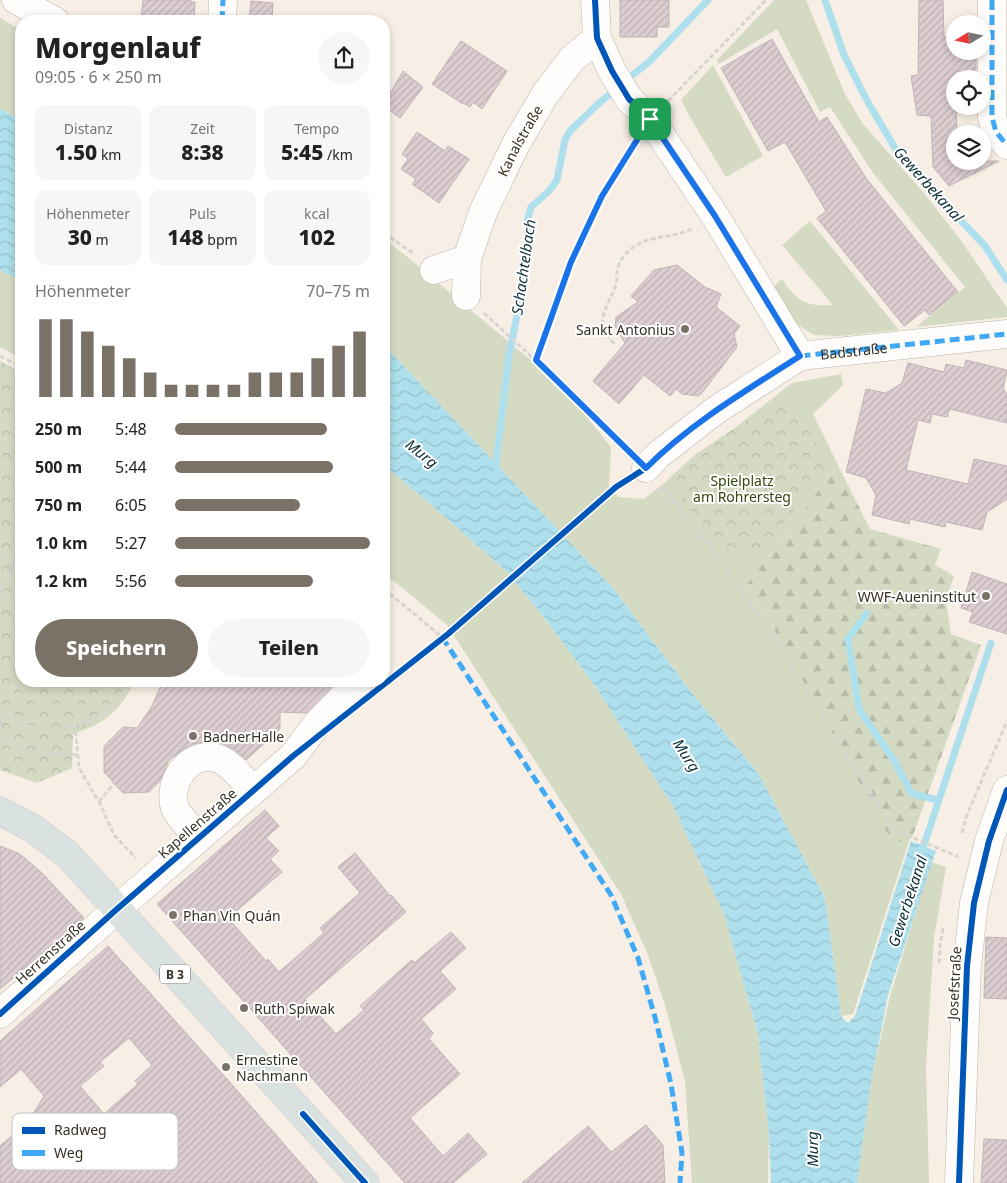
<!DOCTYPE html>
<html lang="de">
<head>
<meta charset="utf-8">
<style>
	:root { --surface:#fff; --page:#f6f6f6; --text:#222; --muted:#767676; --accent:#7a7267 }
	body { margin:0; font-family:"Noto Sans",sans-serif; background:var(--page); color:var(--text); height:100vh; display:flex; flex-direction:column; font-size:19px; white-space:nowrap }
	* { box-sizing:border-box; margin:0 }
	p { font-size:16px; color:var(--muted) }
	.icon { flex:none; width:28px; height:28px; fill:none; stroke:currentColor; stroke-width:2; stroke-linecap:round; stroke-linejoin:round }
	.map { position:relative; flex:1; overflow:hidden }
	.drawer { position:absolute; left:15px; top:15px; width:375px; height:672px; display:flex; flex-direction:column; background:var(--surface); border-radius:20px; box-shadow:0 2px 8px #0003 }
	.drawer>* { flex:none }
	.needle { width:32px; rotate:260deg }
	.controls { position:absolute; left:946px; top:15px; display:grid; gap:10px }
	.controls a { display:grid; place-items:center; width:45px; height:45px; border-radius:50%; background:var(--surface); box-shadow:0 2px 8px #0003; font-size:25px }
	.pin { position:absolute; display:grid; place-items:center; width:42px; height:42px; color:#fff; margin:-21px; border-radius:10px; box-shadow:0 2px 8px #0006 }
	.round { display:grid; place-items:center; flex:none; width:52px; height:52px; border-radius:26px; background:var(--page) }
	.head { display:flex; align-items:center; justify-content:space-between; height:85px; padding:0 20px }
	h1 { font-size:28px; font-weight:800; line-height:38px }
	.stats { display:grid; grid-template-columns:repeat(3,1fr); gap:8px; height:85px; padding:5px 20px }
	.stats div { display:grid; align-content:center; border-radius:12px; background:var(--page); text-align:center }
	.stats b { font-size:21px; font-weight:800 }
	.stats small { font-size:14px; font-weight:400 }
	.stats p { font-size:14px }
	.chart { height:140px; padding:10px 20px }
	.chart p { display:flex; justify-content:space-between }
	.chart svg { width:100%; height:90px; margin-top:5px; stroke:var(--accent); stroke-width:6 }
	.action { display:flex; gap:10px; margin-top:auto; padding:10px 20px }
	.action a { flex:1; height:58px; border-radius:30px; background:var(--accent); color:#fff; font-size:20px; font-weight:800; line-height:58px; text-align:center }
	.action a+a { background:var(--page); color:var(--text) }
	ul { padding:0 20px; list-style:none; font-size:16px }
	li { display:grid; grid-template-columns:80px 60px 1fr; align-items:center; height:38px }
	li i { height:12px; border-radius:6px; background:var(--accent) }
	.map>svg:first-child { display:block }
	.grass { fill:#d5dac3 }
	.forest { fill:url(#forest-firs) }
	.park { fill:url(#park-crowns) }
	.water { fill:url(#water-waves) }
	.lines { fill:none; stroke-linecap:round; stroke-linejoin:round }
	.stream { stroke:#aedfed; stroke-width:7 }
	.building { fill:url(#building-hatch); stroke:#bfb5b5; fill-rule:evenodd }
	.minor-casing { stroke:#bbb4aa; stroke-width:29 }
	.major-casing { stroke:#d0ccc5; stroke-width:29 }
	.path { stroke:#d8d5d1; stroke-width:3; stroke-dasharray:5 2.5; stroke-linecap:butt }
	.minor { stroke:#fefdfb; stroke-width:28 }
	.major { stroke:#d9e2e1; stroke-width:28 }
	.quiet { stroke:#3fa9f5; stroke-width:5; stroke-dasharray:10 5; stroke-linecap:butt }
	.cycleway-casing { stroke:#fff; stroke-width:9 }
	.cycleway { stroke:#0057b8; stroke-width:6 }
	.route-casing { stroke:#fff; stroke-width:10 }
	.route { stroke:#1a73e8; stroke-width:6 }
	.poi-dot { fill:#7a7267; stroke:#fff; stroke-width:2 }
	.labels { text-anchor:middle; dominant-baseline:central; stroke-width:4; stroke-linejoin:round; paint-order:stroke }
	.shield { fill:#fff; stroke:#736d65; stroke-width:1 }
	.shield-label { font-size:12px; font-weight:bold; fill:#372f23 }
	.street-label { font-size:14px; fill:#372f23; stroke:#fff }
	.poi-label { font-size:14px; fill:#372f23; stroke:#fff; text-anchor:start }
	.park-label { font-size:14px; fill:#32480c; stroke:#fff }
	.water-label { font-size:15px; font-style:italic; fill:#0a2e38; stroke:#fff }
	.key { fill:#fff; stroke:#c3c1bd; stroke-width:1 }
	.key-label { font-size:14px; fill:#372f23 }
</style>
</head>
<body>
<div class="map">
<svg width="1007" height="1183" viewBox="0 0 1007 1183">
	<defs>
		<pattern id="forest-firs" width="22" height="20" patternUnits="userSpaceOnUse" patternTransform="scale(1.25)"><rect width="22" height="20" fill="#d5dac3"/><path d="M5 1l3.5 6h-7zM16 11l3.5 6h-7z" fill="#b7bba7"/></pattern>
		<pattern id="park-crowns" width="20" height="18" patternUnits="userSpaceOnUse" patternTransform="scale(1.25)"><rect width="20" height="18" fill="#d5dac3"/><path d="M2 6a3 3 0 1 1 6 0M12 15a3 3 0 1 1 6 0" fill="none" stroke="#b7bba7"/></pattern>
		<pattern id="water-waves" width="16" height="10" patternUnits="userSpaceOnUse" patternTransform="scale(1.25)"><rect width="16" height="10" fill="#aedfed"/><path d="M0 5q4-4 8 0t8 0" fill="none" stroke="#96c0cb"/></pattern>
		<pattern id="building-hatch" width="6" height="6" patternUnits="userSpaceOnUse" patternTransform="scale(1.25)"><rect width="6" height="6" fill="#dccdd0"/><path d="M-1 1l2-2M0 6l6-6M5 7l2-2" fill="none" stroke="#bdb0b2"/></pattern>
	</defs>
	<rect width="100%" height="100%" fill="#f7efe5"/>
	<g class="grass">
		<polygon points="774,0 806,0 845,94 863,124 923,192 960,239 1007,308 1007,317 916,327 965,287 873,173 830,107 820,112 777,29 719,64 717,60"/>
		<polygon points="0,18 21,30 21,120 0,109"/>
		<polygon points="713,65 763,156 726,177 694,124 681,100"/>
		<path d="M810 221 899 330 839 336 814 335 795 323 772 288 782 279C797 301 806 307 833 305L782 245Z"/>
		<polygon points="384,239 405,255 533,362 576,404 611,447 609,486 618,497 644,499 792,383 841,374 843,385 813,414 838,465 745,587 772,625 910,838 853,1014 841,1016 825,898 758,773 691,692 613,588 384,345"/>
		<polygon points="0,270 21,281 21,358 0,347"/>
		<polygon points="384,465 435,508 507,572 539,611 593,683 673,806 724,914 758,1034 769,1135 768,1183 692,1183 685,1081 665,1005 648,955 621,894 447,625 384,573"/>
		<polygon points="931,862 946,867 934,938 926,1066 929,1183 857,1183 872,1076 890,996"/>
	</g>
	<polygon class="forest" points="838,465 870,529 941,549 935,565 954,576 946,601 951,634 981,645 912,838 893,843 772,625 745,587"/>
	<g class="park">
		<path d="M0 361 21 372V681H135C118 713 107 722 73 734L72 768 37 783 0 770Z"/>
		<polygon points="787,393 830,465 760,552 728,553 666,481 696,454"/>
	</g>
	<g class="water">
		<polygon points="0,109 21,120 21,281 0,270"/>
		<polygon points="384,345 613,588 691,692 758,773 825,898 841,1016 848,1023 855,1016 911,841 936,851 888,995 872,1077 857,1183 771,1183 769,1135 758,1034 724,914 673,806 593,683 539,611 507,572 435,508 384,465"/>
	</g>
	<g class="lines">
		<g class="stream">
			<polyline points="825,0 844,55 865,97 899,155 985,246 1007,280"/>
			<polyline points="624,82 650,61 708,0"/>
			<polyline points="497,472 496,463 509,356 520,300 527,242 528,218 531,207 549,191 557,180 565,140 570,131 598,104 616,89"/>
			<polyline points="867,613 848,639 859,709 895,762 912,794 938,800"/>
			<polyline points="921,854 991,643"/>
		</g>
	</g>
	<g class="building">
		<polygon points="143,0 191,0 191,2 195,2 194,21 141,21"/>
		<polygon points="620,0 669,0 669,27 657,27 657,37 620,37"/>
		<polygon points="919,0 943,0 944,37 955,37 955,51 976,51 976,70 955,72 957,134 955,134 955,161 999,161 949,186 933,167 931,116 917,115 911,76 918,75"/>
		<polygon points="251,1 273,3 272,21 249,21"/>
		<polygon points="772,39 819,122 827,117 866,178 958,292 929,315 925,310 904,326 817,218 826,211 785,142 768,151 721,68"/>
		<polygon points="461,41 507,71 482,109 473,102 470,107 463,103 463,104 432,84"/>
		<polygon points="403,71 423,87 400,118 384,106 384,104"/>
		<polygon points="417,132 445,151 448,146 469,159 439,203 412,184 416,179 401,169 408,159 402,154"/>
		<polygon points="677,265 705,287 721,294 716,307 740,326 734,334 737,347 702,393 698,396 682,394 676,389 670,396 644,375 619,404 593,381 625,343 615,326 616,317 638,302 631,296 654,270"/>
		<polygon points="966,360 1007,370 1003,389 1007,394 1007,423 950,409 947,417 932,414 930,423 918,420 906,470 968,484 974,459 1007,466 1007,499 987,512 982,530 946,522 945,527 910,519 909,524 872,515 876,495 866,478 846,472 866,389 886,393 902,383 908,363 944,372 946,364 964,368"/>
		<polygon points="972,572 1007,584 1007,634 969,622 973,612 961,608"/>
		<polygon points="163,681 337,681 306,713 280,712 280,729 246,760 235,750 221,743 207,742 193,744 181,751 169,760 160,781 149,792 123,793 104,772 104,746 123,727 137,728 151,708"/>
		<polygon points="265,810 279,826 266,838 279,851 270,859 282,872 228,918 266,961 268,959 279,972 324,933 320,928 360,893 338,867 355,853 390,896 391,895 406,912 305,999 336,1034 364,1010 360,1006 412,960 414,963 451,932 466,948 440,971 456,989 421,1019 433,1033 429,1039 460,1074 410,1118 443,1156 468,1133 487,1154 453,1183 405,1183 157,904"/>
		<polygon points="0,846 20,854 42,873 84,918 0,989"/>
		<polygon points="986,937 1007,938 1007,999 984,998"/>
		<path d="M108 946 227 1079 318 1183H0V1146L28 1122 44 1096 21 1069 0 1087V1041ZM129 1038 152 1065 135 1081 138 1084 104 1114 80 1086 104 1066 100 1062Z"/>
		<polygon points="646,1125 663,1145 665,1183 522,1183 588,1126 611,1152"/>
		<polygon points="984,1139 1007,1140 1007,1183 981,1183"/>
	</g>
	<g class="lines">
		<defs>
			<g id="minor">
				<polyline points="16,0 55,21"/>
				<polyline points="595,0 597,38 612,71 629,99 650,119 715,216 800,356"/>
				<polyline points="992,0 992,117 996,132 1007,145"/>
				<polyline points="222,21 223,0"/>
				<path id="s1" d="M467 259 483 212 516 144 546 93 572 59 597 38"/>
				<polyline points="434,270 467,259 466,296"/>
				<path id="s2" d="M646 468 658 455 716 410 800 356 1007 334"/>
				<path d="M199 838C192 829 179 818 175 808 167 783 188 751 216 758 231 762 243 780 253 791"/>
				<polyline points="0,1014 117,909 293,756 317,724 359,681"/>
				<polyline points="959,1183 967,966 974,903 989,841 1007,790"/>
			</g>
			<polyline id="major" points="0,811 34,829 68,855 365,1183"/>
		</defs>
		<use href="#minor" class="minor-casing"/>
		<use href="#major" class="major-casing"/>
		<g class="path">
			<polyline points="668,101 766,0"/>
			<polyline points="384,233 414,254"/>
			<polyline points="484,313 535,360 628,450"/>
			<path d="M614 344C591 319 609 308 616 284 617 280 617 276 617 272 619 260 626 251 637 245 653 235 676 238 693 228"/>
			<polyline points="0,356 21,367"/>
			<polyline points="535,360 571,262 602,196 635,143"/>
			<polyline points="0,448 21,450"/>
			<polyline points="662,488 699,532 768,627 894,830 957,856 957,858"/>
			<polyline points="0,555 15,561"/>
			<polyline points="384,589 442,637"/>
			<polyline points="0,597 15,561 21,557"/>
			<path d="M0 713C11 718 21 724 32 727 56 734 98 722 115 704 121 697 125 690 129 681"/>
			<polyline points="75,724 79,768 99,802 114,835 136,858"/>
			<polyline points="0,726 4,715"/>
			<polyline points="0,739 40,753 78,755"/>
			<polyline points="99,802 114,783"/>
			<polyline points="962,833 967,815 1007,721"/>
			<polyline points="939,963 940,946 943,928"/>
		</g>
		<use href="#minor" class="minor"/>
		<use href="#major" class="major"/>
		<g class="quiet">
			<polyline points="992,0 992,117 996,132 1007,145"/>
			<polyline points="222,21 223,0"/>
			<polyline points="643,470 658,455 716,410 800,356 1007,334"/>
			<polyline points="442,637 611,895 638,958 656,1021 671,1084 682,1153 680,1183"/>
		</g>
		<defs>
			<g id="cycleway">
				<polyline points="595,0 597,38 612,71 629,99 650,119 715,216 800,356"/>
				<polyline points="0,1014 117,909 293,756 448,634 616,487 646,468"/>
				<polyline points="303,1114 365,1183"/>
				<polyline points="959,1183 967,966 974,903 989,841 1007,790"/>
			</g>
		</defs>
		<use href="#cycleway" class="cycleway-casing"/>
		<use href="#cycleway" class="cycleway"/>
	</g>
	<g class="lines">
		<defs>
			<path id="route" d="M650 119 715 216 800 356C747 390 691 423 646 468L536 360 571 262 602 196Z"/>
		</defs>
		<use href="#route" class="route-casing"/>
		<use href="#route" class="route"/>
	</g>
	<g class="poi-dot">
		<circle cx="685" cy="329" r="5"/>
		<circle cx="986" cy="596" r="5"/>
		<circle cx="193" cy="736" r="5"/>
		<circle cx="173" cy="915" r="5"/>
		<circle cx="244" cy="1008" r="5"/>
		<circle cx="226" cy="1067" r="5"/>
	</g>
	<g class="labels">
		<rect class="shield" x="160" y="964.5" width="30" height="19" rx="4"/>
		<g class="shield-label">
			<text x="175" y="974">B 3</text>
		</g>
		<g class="street-label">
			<text stroke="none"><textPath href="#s1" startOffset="130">Kanalstraße</textPath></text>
			<text stroke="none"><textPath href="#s2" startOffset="245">Badstraße</textPath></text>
			<text transform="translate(197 823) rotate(-41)">Kapellenstraße</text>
			<text transform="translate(50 952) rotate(-42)">Herrenstraße</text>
			<text transform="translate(954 983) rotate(-87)">Josefstraße</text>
		</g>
		<g class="poi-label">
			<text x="675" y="329" text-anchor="end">Sankt Antonius</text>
			<text x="976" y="596" text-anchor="end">WWF-Aueninstitut</text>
			<text x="203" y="736">BadnerHalle</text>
			<text x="183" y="915">Phan Vin Quán</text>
			<text x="254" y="1008">Ruth Spiwak</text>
			<text x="236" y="1059">Ernestine<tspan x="236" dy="16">Nachmann</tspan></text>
		</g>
		<g class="park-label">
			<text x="742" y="480">Spielplatz<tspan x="742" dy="16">am Rohrersteg</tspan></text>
		</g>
		<g class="water-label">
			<text transform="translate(929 184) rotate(48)">Gewerbekanal</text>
			<text transform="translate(523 267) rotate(-82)">Schachtelbach</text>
			<text transform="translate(422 453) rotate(39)">Murg</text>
			<text transform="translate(687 755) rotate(57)">Murg</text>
			<text transform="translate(907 901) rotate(-72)">Gewerbekanal</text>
			<text transform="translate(812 1149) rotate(-91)">Murg</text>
		</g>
	</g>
	<rect x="12" y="1113" width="166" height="57" rx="8" class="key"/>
	<rect x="22" y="1127" width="23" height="7" fill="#0057b8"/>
	<rect x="22" y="1150" width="23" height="6" fill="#3fa9f5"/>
	<g class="key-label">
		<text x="54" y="1135">Radweg</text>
		<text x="54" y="1158">Weg</text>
	</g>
</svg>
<div class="controls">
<a><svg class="needle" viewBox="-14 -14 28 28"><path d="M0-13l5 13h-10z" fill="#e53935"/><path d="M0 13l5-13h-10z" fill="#767676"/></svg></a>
<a><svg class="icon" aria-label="locate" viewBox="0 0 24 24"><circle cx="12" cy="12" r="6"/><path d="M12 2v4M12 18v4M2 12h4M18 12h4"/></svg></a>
<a><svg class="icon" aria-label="layers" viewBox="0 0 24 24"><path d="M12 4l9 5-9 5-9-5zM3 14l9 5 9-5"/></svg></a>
</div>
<div class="pin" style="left:650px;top:119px;background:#1e9e55"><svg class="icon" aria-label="arrive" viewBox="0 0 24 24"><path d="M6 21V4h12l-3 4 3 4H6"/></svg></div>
<section class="drawer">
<div class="head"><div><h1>Morgenlauf</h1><p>09:05 · 6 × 250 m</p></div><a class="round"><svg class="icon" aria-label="share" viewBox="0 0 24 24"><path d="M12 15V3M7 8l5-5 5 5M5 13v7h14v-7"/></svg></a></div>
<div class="stats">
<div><p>Distanz</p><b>1.50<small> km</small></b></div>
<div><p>Zeit</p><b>8:38</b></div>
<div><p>Tempo</p><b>5:45<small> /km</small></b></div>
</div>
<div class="stats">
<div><p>Höhenmeter</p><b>30<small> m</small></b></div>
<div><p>Puls</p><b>148<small> bpm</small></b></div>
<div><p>kcal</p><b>102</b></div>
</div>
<div class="chart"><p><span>Höhenmeter</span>70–75 m</p>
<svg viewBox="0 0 160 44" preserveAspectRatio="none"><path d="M5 44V6M15 44V6M25 44V12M35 44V19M45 44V25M55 44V32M65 44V38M75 44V38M85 44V38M95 44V38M105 44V32M115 44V32M125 44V32M135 44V25M145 44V19M155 44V12"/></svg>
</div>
<ul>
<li><b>250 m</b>5:48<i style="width:78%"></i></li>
<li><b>500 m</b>5:44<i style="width:81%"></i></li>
<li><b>750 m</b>6:05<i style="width:64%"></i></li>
<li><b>1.0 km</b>5:27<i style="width:100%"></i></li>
<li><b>1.2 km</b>5:56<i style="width:71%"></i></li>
</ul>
<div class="action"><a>Speichern</a><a>Teilen</a></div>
</section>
</div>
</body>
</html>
